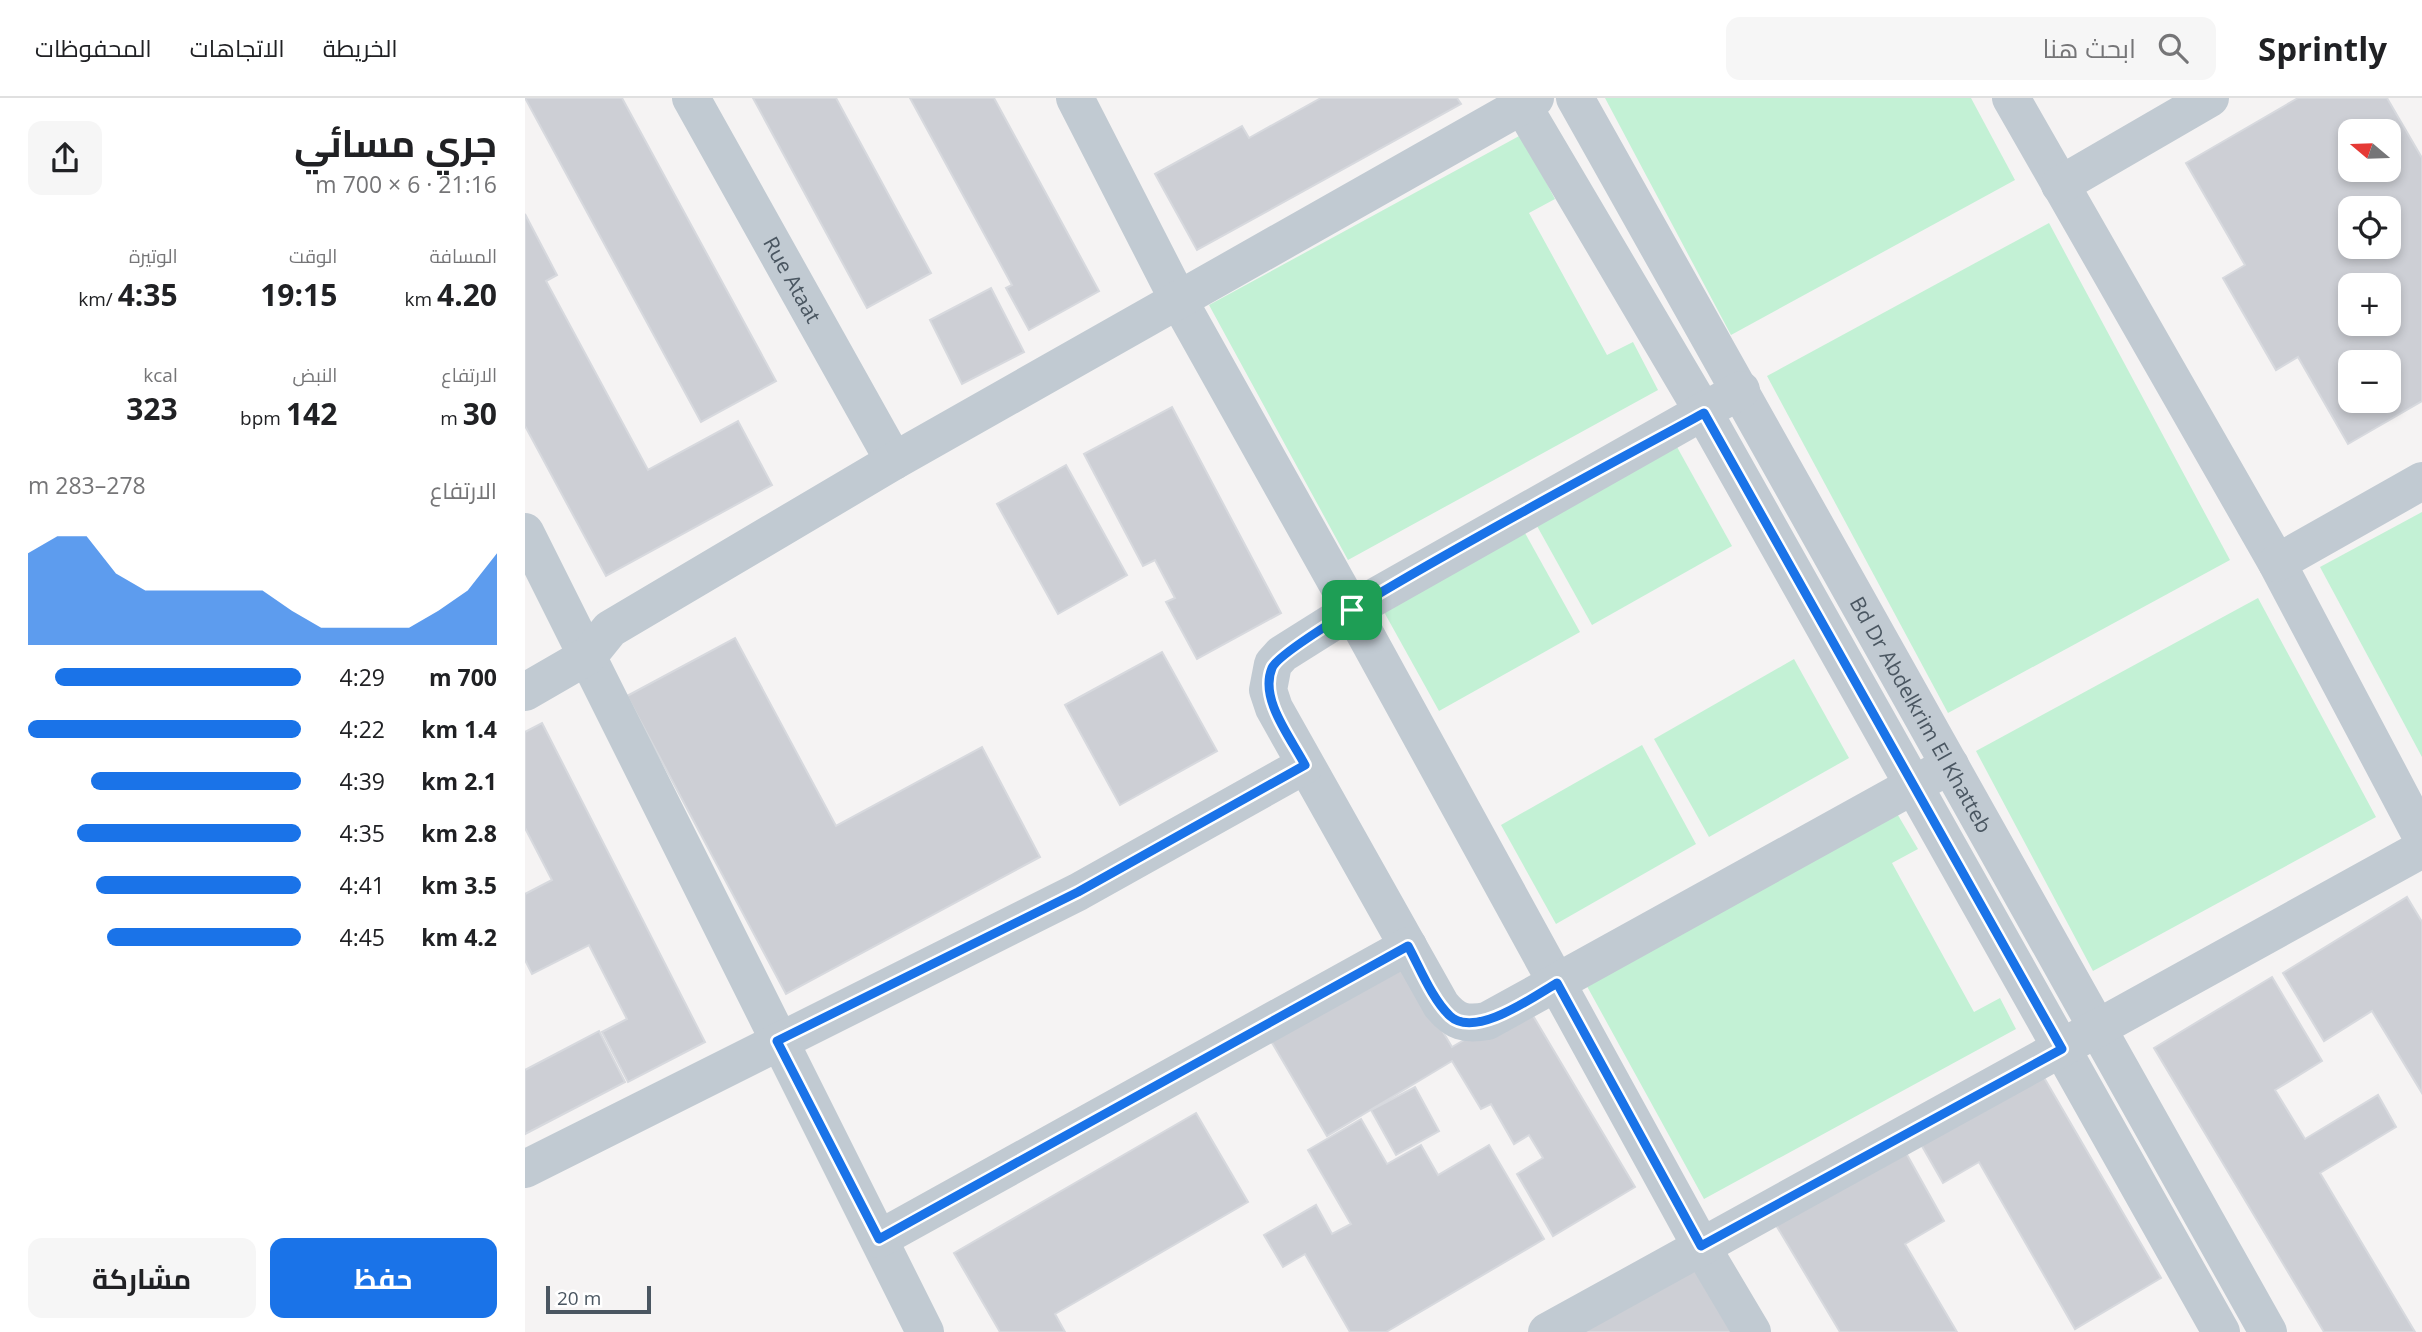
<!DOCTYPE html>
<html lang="ar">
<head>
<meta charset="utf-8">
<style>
	:root { --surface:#fff; --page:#f6f6f6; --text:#202124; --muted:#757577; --line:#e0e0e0; --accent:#1a73e8 }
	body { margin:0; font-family:"Open Sans",Cairo,sans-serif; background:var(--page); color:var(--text); direction:rtl; height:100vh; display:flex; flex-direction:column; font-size:26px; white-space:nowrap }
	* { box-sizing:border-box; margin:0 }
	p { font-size:23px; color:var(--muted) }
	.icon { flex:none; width:38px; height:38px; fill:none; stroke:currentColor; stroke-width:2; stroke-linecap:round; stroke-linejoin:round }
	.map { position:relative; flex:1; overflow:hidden; direction:ltr }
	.sheet { display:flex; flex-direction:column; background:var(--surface); width:525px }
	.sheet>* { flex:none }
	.needle { width:46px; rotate:289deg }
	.fabs { position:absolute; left:1813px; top:21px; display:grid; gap:14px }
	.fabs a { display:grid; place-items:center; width:63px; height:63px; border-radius:14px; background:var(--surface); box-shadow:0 4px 10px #0003; font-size:35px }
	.scale { position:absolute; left:21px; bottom:18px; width:105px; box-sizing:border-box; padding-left:7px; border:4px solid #4a5661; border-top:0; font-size:19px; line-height:24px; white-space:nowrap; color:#4a5661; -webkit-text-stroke:5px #fff; paint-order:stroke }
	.pin { position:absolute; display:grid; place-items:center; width:60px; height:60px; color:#fff; margin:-30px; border-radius:14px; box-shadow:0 4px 10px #0006 }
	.round { display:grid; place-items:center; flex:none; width:74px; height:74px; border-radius:14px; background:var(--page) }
	.headline { display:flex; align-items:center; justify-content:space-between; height:119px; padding:0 28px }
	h1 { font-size:38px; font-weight:700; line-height:52px }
	.figures { display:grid; grid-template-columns:repeat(3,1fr); gap:10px; height:119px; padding:7px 28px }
	.figures div { display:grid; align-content:center }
	.figures b { font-size:30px; font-weight:700 }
	.figures small { font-size:19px; font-weight:400 }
	.figures p { font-size:19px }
	.chart { height:196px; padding:14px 28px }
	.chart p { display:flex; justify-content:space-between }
	.chart svg { width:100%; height:126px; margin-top:7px; fill:var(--accent); opacity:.7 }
	.button { display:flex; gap:14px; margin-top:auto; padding:14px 28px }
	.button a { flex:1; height:80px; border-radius:14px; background:var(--accent); color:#fff; font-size:28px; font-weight:700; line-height:80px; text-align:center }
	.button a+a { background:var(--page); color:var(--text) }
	ul { padding:0 28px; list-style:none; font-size:23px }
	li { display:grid; grid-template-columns:112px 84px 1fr; align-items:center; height:52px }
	li i { height:18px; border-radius:9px; background:var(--accent) }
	header { display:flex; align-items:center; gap:42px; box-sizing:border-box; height:98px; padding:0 35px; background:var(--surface); border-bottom:2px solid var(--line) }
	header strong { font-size:33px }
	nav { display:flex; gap:38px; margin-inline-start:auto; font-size:24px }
	.search { width:490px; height:63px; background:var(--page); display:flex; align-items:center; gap:18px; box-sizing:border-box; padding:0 24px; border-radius:14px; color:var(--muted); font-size:26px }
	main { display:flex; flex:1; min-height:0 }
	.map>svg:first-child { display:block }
	.green { fill:#c3f1d5 }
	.building { fill:#cdcfd5; stroke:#d7d9de; stroke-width:2; fill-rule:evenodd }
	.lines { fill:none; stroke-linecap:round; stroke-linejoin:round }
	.minor { stroke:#c1cad2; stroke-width:38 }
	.route-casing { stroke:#fff; stroke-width:14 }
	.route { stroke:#1a73e8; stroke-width:9 }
	.labels { text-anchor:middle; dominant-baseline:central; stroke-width:5; stroke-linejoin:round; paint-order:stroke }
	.street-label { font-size:21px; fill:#4a5661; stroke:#fff }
</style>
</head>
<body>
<header>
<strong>Sprintly</strong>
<div class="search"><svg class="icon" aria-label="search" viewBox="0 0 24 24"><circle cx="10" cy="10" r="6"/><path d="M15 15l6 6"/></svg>ابحث هنا</div>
<nav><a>الخريطة</a><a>الاتجاهات</a><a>المحفوظات</a></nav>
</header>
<main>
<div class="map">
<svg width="1897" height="1234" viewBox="0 0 1897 1234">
	<rect width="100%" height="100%" fill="#f5f3f3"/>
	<g class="green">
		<polygon points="1080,0 1446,0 1490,82 1206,237"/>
		<polygon points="996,37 1030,101 1004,115 1082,257 1108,244 1133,292 823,462 684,207"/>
		<polygon points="1524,125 1705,462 1423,615 1242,278"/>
		<polygon points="1152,349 1207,448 1067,527 1012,428"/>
		<polygon points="1897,414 1897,659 1795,469"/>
		<polygon points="1000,435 1055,534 914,613 859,514"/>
		<polygon points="1733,500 1851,719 1568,873 1451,653"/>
		<polygon points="1269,561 1324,660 1184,739 1129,641"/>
		<polygon points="1117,647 1171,746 1031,826 976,727"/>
		<polygon points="1364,702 1393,751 1367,765 1449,914 1475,900 1491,931 1179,1101 1053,872"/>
	</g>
	<g class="building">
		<polygon points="0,0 97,0 251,283 176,324"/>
		<polygon points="228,0 311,0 406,175 342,210"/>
		<polygon points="385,0 469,0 574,193 504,232 481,190 487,187"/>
		<polygon points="796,0 932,0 936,6 672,152 630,76 717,28 724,40"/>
		<path d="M1773 0H1862L1897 60V303L1823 346 1773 259 1751 272 1698 180 1720 167 1661 65ZM1825 33H1864V72H1825ZM1825 110H1864V149H1825ZM1825 187H1864V226H1825ZM1825 264H1864V303H1825Z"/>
		<polygon points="0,116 32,177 21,183 123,372 213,323 247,387 81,478 0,328"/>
		<polygon points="466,190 499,254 437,286 405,222"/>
		<polygon points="647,309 756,515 672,561 641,504 650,500 630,462 618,468 559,356"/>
		<polygon points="541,367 602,477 533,516 472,406"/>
		<polygon points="210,540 311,728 457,649 515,759 261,896 102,598"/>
		<polygon points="637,554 692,653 595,707 540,607"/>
		<polygon points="17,625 180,944 103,984 77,934 102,921 64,847 7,876 0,862 0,796 27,782 0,730 0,634"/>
		<polygon points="1882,799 1897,824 1897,995 1847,913 1799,943 1758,875"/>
		<polygon points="877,865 927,949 1001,906 1110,1089 1028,1138 992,1076 1018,1060 1004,1037 989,1046 966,1006 956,1011 927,963 802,1038 746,943"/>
		<polygon points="1747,879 1797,963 1750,992 1780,1041 1853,997 1871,1029 1795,1075 1890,1234 1799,1234 1629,950"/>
		<polygon points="74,933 100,984 0,1036 0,972"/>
		<polygon points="1514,971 1636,1180 1550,1231 1454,1064 1418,1085 1393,1041"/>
		<polygon points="890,989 914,1033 871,1057 846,1012"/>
		<polygon points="671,1015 723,1104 530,1216 540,1234 475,1234 429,1155"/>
		<polygon points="836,1021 862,1066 896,1047 913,1077 964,1047 1019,1141 861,1234 825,1234 780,1156 758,1169 739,1137 791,1107 807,1136 826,1126 783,1052"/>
		<polygon points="1376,1046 1419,1123 1380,1146 1432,1234 1315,1234 1248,1122"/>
		<polygon points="1168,1165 1207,1234 1055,1234"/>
	</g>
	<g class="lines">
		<g class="minor">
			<path id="s1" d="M166 0 369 363"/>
			<polyline points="550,0 654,203 827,512 1176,1148 1227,1234"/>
			<polyline points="993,0 1179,315 1696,1234"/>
			<path id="s2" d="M1050 0 1743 1234"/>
			<polyline points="1486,0 1752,465 1897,739"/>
			<polyline points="1535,87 1685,0"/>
			<path d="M1216 292 827 512 757 556 748 566 743 592 749 610 916 907C930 924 940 927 962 923L1425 667"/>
			<polyline points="0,434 400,1234"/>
			<polyline points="1752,465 1897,383"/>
			<polyline points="0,594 64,557 85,531 369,363 1010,0"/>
			<polyline points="0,1071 553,794 780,667"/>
			<polyline points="354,1141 883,848"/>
			<polyline points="1022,1234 1897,751"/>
		</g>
	</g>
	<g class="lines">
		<defs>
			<path id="route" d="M1179 315 1537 951 1176 1148 1032 885C1008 899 950 941 925 918 907 901 895 870 883 848L354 1141 252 943 553 794 780 667C766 640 734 601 747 570 760 538 1123 346 1179 315Z"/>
		</defs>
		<use href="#route" class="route-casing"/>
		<use href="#route" class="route"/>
	</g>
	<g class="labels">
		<g class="street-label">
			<text stroke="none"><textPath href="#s1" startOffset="208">Rue Ataat</textPath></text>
			<text stroke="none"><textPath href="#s2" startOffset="707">Bd Dr Abdelkrim El Khatteb</textPath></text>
		</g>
	</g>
</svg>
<div class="fabs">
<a><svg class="needle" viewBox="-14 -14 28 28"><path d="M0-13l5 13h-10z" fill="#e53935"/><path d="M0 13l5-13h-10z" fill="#757577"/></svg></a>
<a><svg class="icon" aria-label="locate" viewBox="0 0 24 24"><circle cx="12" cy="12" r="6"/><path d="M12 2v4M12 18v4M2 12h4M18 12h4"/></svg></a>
<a>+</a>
<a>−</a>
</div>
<div class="scale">20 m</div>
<div class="pin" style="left:827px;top:512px;background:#1e9e55"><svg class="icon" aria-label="arrive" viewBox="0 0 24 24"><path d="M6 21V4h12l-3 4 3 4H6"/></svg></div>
</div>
<section class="sheet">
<div class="headline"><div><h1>جري مسائي</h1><p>21:16 · 6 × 700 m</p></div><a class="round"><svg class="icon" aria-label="share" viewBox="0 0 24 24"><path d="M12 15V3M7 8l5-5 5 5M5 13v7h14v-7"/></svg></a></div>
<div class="figures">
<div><p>المسافة</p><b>4.20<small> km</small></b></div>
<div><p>الوقت</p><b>19:15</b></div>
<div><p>الوتيرة</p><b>4:35<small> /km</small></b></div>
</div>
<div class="figures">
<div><p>الارتفاع</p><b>30<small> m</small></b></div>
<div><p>النبض</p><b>142<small> bpm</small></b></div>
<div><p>kcal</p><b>323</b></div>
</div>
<div class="chart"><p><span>الارتفاع</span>278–283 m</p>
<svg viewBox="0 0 160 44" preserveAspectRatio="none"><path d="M0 44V12L10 6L20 6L30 19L40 25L50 25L60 25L70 25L80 25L90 32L100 38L110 38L120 38L130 38L140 32L150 25L160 12V44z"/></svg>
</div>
<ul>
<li><b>700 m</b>4:29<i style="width:90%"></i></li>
<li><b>1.4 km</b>4:22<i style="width:100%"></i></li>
<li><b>2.1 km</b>4:39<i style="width:77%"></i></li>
<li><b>2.8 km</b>4:35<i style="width:82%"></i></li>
<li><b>3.5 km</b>4:41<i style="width:75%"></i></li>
<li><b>4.2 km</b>4:45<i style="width:71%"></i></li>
</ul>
<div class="button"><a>حفظ</a><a>مشاركة</a></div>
</section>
</main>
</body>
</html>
